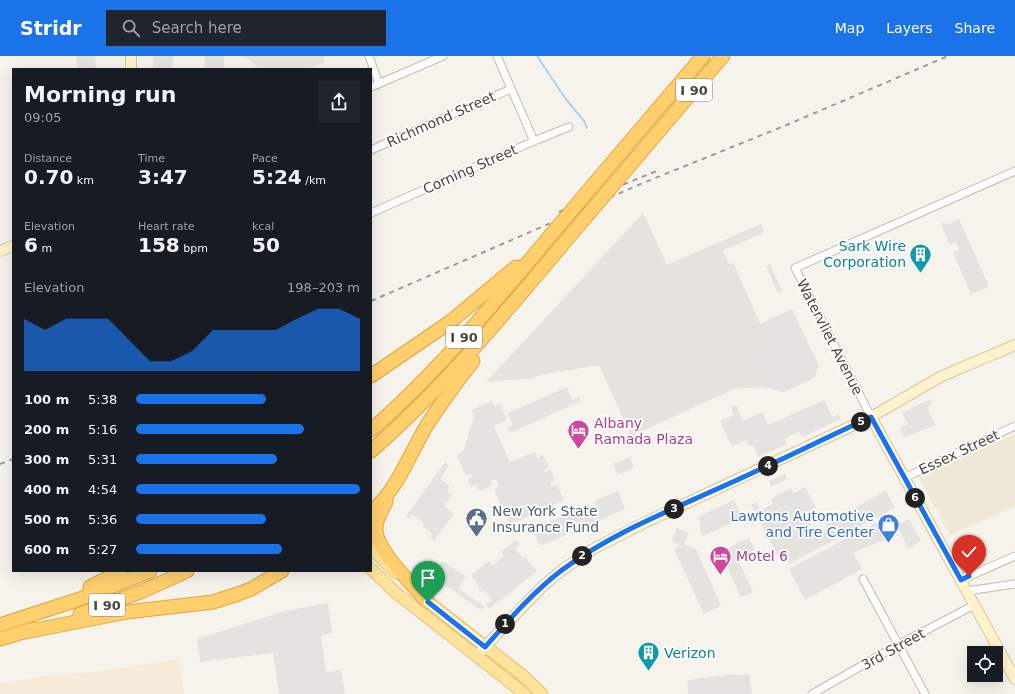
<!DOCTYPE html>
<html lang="en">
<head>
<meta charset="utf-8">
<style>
	:root { --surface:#171b24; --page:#20242c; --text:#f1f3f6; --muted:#9ea1a6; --accent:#1a73e8 }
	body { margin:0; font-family:"DejaVu Sans",sans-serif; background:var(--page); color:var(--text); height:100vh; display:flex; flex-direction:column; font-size:15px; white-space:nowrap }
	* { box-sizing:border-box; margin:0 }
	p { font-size:13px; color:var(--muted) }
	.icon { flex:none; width:22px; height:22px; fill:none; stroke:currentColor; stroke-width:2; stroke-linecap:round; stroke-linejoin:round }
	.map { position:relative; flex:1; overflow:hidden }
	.details { position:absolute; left:12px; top:12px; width:360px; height:504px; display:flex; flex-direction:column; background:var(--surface); border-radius:0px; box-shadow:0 4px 16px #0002 }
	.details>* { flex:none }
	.tools { position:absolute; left:967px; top:590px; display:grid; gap:8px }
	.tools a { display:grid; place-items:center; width:36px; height:36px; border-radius:0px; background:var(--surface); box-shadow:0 4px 16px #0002; font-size:20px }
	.pin { position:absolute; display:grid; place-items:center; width:34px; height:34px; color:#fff; margin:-41px -17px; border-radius:50% 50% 50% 0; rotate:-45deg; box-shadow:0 0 4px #0007 }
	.pin .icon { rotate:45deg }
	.km { position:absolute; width:20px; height:20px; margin:-10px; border-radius:50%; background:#222; color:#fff; font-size:11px; line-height:20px; text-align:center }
	.round { display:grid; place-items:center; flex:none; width:42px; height:42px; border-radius:0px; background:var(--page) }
	.headline { display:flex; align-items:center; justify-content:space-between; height:68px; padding:0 12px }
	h1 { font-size:22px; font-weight:800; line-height:30px }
	.metrics { display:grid; grid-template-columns:repeat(3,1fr); gap:6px; height:68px; padding:4px 12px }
	.metrics div { display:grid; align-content:center }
	.metrics b { font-size:20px; font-weight:800 }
	.metrics small { font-size:11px; font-weight:400 }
	.metrics p { font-size:11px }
	.chart { height:112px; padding:8px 12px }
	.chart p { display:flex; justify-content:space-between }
	.chart svg { width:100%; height:72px; margin-top:4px; fill:var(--accent); opacity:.7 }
	ul { padding:0 12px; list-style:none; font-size:13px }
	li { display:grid; grid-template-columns:64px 48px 1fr; align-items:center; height:30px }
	li i { height:10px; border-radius:5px; background:var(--accent) }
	header { display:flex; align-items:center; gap:24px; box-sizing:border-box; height:56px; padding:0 20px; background:var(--accent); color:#fff }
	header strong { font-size:19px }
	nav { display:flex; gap:22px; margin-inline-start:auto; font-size:14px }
	.search { width:280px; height:36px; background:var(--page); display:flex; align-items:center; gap:10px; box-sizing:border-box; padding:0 14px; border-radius:0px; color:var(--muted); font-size:15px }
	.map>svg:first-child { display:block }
	.residential { fill:#eae5da }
	.commercial { fill:#f7ead8 }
	.industrial { fill:#e6e2dd }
	.education { fill:#efe8d6 }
	.parking { fill:#e5e3e0 }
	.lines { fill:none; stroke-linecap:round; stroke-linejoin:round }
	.stream { stroke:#a9d4f2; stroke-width:2 }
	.street-casing { stroke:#c2bbae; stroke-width:9 }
	.secondary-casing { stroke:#d6c79b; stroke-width:12 }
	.primary-casing { stroke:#e6c16a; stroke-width:13 }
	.highway-casing { stroke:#e0a43c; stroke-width:15 }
	.street { stroke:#fff; stroke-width:7 }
	.secondary { stroke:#fff3cd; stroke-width:10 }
	.primary { stroke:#ffe39c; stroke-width:11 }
	.highway { stroke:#ffcf6e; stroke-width:13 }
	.rail { stroke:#9a9a9a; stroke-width:2; stroke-dasharray:5 5; stroke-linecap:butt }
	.highway-bridge-casing { stroke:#e0a43c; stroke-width:15; stroke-linecap:butt }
	.highway-bridge { stroke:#ffcf6e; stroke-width:13 }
	.route-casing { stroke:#fff; stroke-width:8 }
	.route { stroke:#1a73e8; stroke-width:5 }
	.labels { text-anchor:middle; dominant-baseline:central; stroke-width:3.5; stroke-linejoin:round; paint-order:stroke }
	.shield { fill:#fff; stroke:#817c74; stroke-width:1 }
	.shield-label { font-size:13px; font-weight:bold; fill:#4b4439 }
	.street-label { font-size:14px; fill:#4b4439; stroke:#fff }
	.culture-label { font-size:14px; fill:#0d838f; stroke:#fff; text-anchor:end }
	.hotel-label { font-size:14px; fill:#b23c85; stroke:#fff; text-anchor:start }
	.service-label { font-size:14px; fill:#4e5e75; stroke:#fff; text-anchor:start }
	.shop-label { font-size:14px; fill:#366cbe; stroke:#fff; text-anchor:end }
</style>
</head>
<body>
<header>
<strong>Stridr</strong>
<div class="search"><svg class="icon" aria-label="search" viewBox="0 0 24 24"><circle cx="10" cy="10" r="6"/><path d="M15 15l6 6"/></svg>Search here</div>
<nav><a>Map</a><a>Layers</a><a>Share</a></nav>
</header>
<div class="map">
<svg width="1015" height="638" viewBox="0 0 1015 638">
	<rect width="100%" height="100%" fill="#f6f3ec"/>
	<polygon class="residential" points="243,0 323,0 326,6 309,13 258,13 253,6"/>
	<polygon class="commercial" points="179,603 184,638 0,638 0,628 49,619 95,616"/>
	<polygon class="industrial" points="643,157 667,209 719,186 729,208 733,206 771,293 750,303 763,331 734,333 631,380 599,309 535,320 535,322 486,326"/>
	<polygon class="education" points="1015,378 1015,450 951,479 918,421"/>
	<g class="parking">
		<polygon points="76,0 95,0 96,13 78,13"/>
		<rect x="153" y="0" width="20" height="13"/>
		<rect x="205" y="0" width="19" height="13"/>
		<polygon points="959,163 989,231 971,238 953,196 959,194 956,186 950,189 941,168 946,166 947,169"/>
		<polygon points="761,168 764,176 723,195 719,186"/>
		<polygon points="770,208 782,235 778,237 766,210"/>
		<polygon points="792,253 819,310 814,322 784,336 763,331 750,302 771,293 760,268"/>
		<polygon points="567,331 572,344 579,341 581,345 510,377 507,372 513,369 508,357"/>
		<polygon points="930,343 932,348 927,351 935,369 904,382 900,372 908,368 902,357"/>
		<polygon points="824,344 832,361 838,358 841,363 802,381 799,376 786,382 785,383 787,388 758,401 753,389 749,390 746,384 732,391 720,365 734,359 731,351 736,349 743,365 762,356 768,369"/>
		<polygon points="492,345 495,351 500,348 507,364 494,370 510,406 535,396 538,402 543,399 549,411 544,414 545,416 550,413 555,424 550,426 552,431 557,429 564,444 509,469 494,433 499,430 496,423 490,425 492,430 479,435 476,428 471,431 467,423 472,421 471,418 466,420 457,399 463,396 474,361 472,354"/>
		<polygon points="630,401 634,412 618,419 613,408"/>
		<polygon points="445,406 449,410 440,423 450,430 447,435 452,439 444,450 454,458 434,484 430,481 432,477 422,470 424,467 413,459 410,463 406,460"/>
		<polygon points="785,418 787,423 771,431 769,425"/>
		<polygon points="805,431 816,451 805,457 816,479 828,473 825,468 886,435 895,452 789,508 785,501 780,504 751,449 756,446 761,454 773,448 771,443 791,432 794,437"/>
		<polygon points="618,435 625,453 587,470 584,464 579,467 582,472 574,475 572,470 569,471 571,477 540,490 532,473 589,448 592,453 597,451 594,445"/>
		<polygon points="734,444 742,462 703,480 700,475 700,466 698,461"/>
		<polygon points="888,460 896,475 885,479 886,483 853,497 862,513 805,544 789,513"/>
		<polygon points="909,463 921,485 908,492 897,469"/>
		<polygon points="677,472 689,477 684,488 696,493 721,550 704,558 674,493 679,490 678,488 672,486"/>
		<polygon points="749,482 755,494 743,499 740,503 739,506 753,536 741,541 723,502 729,499 726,493"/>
		<polygon points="516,484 520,488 515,492 523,502 525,501 537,515 489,553 486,549 492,544 484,534 481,536 478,531 479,530 471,519 489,505 493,509 504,500 501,495"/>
		<polygon points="443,505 466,521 458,532 484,550 481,554 430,519"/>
		<polygon points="328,547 332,577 321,579 326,616 341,614 345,638 279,638 273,597 200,606 197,583 285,555"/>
		<polygon points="735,618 736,619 749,618 752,638 688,638 687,624"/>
	</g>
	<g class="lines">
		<polyline class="stream" points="537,0 565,42 584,65 587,72"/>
		<defs>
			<g id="street">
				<polyline points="369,0 379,28"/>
				<polyline points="497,0 534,85"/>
				<polyline points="371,31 443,0"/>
				<polyline points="371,94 511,33"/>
				<polyline points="371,157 534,85 569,71"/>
				<polyline points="871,361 795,212 1015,115"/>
				<polyline points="904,422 1015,370"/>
				<polyline points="863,523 925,638"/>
				<polyline points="961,524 1015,500"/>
				<polyline points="967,535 1015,528"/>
				<polyline points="812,638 898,589 974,549"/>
			</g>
			<g id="secondary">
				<polyline points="131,0 131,13"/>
				<polyline points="0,195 13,190"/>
				<polyline points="871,361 1015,623"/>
				<polyline points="477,600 509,565 542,531 562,514 593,493 648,465 871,361 942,320 1015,289"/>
			</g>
			<g id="primary">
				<polyline points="371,492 396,517"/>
				<polyline points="371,513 395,536 525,638"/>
				<polyline points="422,541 521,618 542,638"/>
			</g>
			<g id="highway">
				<polyline points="665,68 723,0"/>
				<polyline points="633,82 703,0"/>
				<polyline points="371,320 450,266 516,211"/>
				<path d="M371 374C438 316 493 248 550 180"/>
				<path d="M371 395C451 325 517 242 585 162"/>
				<path d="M386 446C382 454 376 462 376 472 375 494 413 529 428 546"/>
				<path d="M371 456C398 433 409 399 427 369 441 347 457 326 473 305"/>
				<polyline points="90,531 121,515"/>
				<polyline points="80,558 143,535 187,515"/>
				<polyline points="0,569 80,543 150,515"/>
				<polyline points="25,576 127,556 213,546 238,538 251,533 282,515"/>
				<polyline points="0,583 33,573"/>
			</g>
		</defs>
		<use href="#street" class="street-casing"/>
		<use href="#secondary" class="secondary-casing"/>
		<use href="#primary" class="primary-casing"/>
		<use href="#highway" class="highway-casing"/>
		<use href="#street" class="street"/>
		<use href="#secondary" class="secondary"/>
		<use href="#primary" class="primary"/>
		<use href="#highway" class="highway"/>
		<g class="rail">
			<polyline points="559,156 610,134 659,114"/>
			<polyline points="371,245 643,127 789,68 948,0"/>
			<polyline points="0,408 13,403"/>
		</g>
		<defs>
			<g id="highway-bridge">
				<polyline points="585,162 665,68"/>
				<polyline points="550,180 633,82"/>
			</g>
		</defs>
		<use href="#highway-bridge" class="highway-bridge-casing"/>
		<use href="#highway-bridge" class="highway-bridge"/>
	</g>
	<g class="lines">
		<defs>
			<path id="route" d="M428 546 485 591C509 564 533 536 562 514 609 479 664 457 717 433 769 410 819 385 871 361L961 524 969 520"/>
		</defs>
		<use href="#route" class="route-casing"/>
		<use href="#route" class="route"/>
	</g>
	<defs>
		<symbol id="building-pin" viewBox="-11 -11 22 30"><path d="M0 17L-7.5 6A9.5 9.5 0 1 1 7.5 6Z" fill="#0f9aa8" stroke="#fff"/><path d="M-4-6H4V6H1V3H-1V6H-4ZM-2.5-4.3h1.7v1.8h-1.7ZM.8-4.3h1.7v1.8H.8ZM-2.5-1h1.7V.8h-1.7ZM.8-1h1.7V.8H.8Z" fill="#fff"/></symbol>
		<symbol id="hotel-pin" viewBox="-11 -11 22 30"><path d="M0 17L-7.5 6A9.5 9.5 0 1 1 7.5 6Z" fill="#d1479c" stroke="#fff"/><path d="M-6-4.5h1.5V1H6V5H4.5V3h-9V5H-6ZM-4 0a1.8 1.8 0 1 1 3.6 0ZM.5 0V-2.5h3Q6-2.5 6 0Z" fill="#fff"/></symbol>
		<symbol id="civic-pin" viewBox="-11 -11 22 30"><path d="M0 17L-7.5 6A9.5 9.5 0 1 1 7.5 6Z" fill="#5c6f8a" stroke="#fff"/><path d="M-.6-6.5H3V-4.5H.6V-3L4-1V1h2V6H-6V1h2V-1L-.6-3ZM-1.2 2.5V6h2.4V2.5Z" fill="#fff"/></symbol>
		<symbol id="shop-pin" viewBox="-11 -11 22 30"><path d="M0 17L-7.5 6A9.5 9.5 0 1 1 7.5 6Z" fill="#3f7fe0" stroke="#fff"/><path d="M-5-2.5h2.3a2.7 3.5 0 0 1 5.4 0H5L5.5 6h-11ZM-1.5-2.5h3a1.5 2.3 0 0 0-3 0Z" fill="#fff"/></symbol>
	</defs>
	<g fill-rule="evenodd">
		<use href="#building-pin" x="908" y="186" width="25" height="34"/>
		<use href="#hotel-pin" x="566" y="362" width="25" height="34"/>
		<use href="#civic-pin" x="464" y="450" width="25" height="34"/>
		<use href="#shop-pin" x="876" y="456" width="25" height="34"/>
		<use href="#hotel-pin" x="708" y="488" width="25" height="34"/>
		<use href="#building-pin" x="636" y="584" width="25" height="34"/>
	</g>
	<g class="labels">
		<g class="shield">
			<rect x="676" y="23" width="36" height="22" rx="3"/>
			<rect x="446" y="270" width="36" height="22" rx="3"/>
			<rect x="89" y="538" width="36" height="22" rx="3"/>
		</g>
		<g class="shield-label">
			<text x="694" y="34">I 90</text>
			<text x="464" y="281">I 90</text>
			<text x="107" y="549">I 90</text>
		</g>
		<g class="street-label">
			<text transform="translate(441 63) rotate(-24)">Richmond Street</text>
			<text transform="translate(470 113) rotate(-24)">Corning Street</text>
			<text transform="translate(830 281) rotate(63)">Watervliet Avenue</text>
			<text transform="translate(959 396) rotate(-25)">Essex Street</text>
			<text transform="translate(893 593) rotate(-29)">3rd Street</text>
		</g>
		<g class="culture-label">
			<text x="906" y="190">Sark Wire<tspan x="906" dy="16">Corporation</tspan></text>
			<text x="664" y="597" text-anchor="start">Verizon</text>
		</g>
		<g class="hotel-label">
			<text x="594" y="367">Albany<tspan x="594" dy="16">Ramada Plaza</tspan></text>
			<text x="736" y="500">Motel 6</text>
		</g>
		<g class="service-label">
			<text x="492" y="455">New York State<tspan x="492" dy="16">Insurance Fund</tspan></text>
		</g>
		<g class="shop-label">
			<text x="874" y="460">Lawtons Automotive<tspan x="874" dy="16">and Tire Center</tspan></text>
		</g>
	</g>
</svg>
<div class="tools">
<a><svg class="icon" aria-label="locate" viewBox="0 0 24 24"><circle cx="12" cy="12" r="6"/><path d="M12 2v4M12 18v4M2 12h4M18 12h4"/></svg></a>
</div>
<div class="pin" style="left:428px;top:546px;background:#1e9e55"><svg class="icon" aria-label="arrive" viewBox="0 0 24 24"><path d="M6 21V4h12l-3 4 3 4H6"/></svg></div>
<div class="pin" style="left:969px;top:520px;background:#d93025"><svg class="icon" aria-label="check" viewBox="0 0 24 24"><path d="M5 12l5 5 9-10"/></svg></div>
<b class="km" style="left:505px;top:568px">1</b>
<b class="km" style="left:582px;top:500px">2</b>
<b class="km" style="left:674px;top:453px">3</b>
<b class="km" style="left:768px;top:410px">4</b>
<b class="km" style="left:861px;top:366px">5</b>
<b class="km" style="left:915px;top:442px">6</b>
<section class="details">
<div class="headline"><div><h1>Morning run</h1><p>09:05</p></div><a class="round"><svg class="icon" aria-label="share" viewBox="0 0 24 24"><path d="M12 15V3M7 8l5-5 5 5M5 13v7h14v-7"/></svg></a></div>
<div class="metrics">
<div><p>Distance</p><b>0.70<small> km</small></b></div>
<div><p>Time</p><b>3:47</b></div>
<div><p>Pace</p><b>5:24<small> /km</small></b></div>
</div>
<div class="metrics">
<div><p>Elevation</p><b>6<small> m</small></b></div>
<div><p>Heart rate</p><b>158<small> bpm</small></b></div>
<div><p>kcal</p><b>50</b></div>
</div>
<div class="chart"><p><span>Elevation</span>198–203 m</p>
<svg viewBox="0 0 160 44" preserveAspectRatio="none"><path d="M0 44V12L10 19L20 12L30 12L40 12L50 25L60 38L70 38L80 32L90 19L100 19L110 19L120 19L130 12L140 6L150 6L160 12V44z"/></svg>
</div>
<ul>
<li><b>100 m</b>5:38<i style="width:58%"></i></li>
<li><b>200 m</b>5:16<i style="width:75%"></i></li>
<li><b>300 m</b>5:31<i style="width:63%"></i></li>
<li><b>400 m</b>4:54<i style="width:100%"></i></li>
<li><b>500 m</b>5:36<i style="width:58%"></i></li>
<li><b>600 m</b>5:27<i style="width:65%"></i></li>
</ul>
</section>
</div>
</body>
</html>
